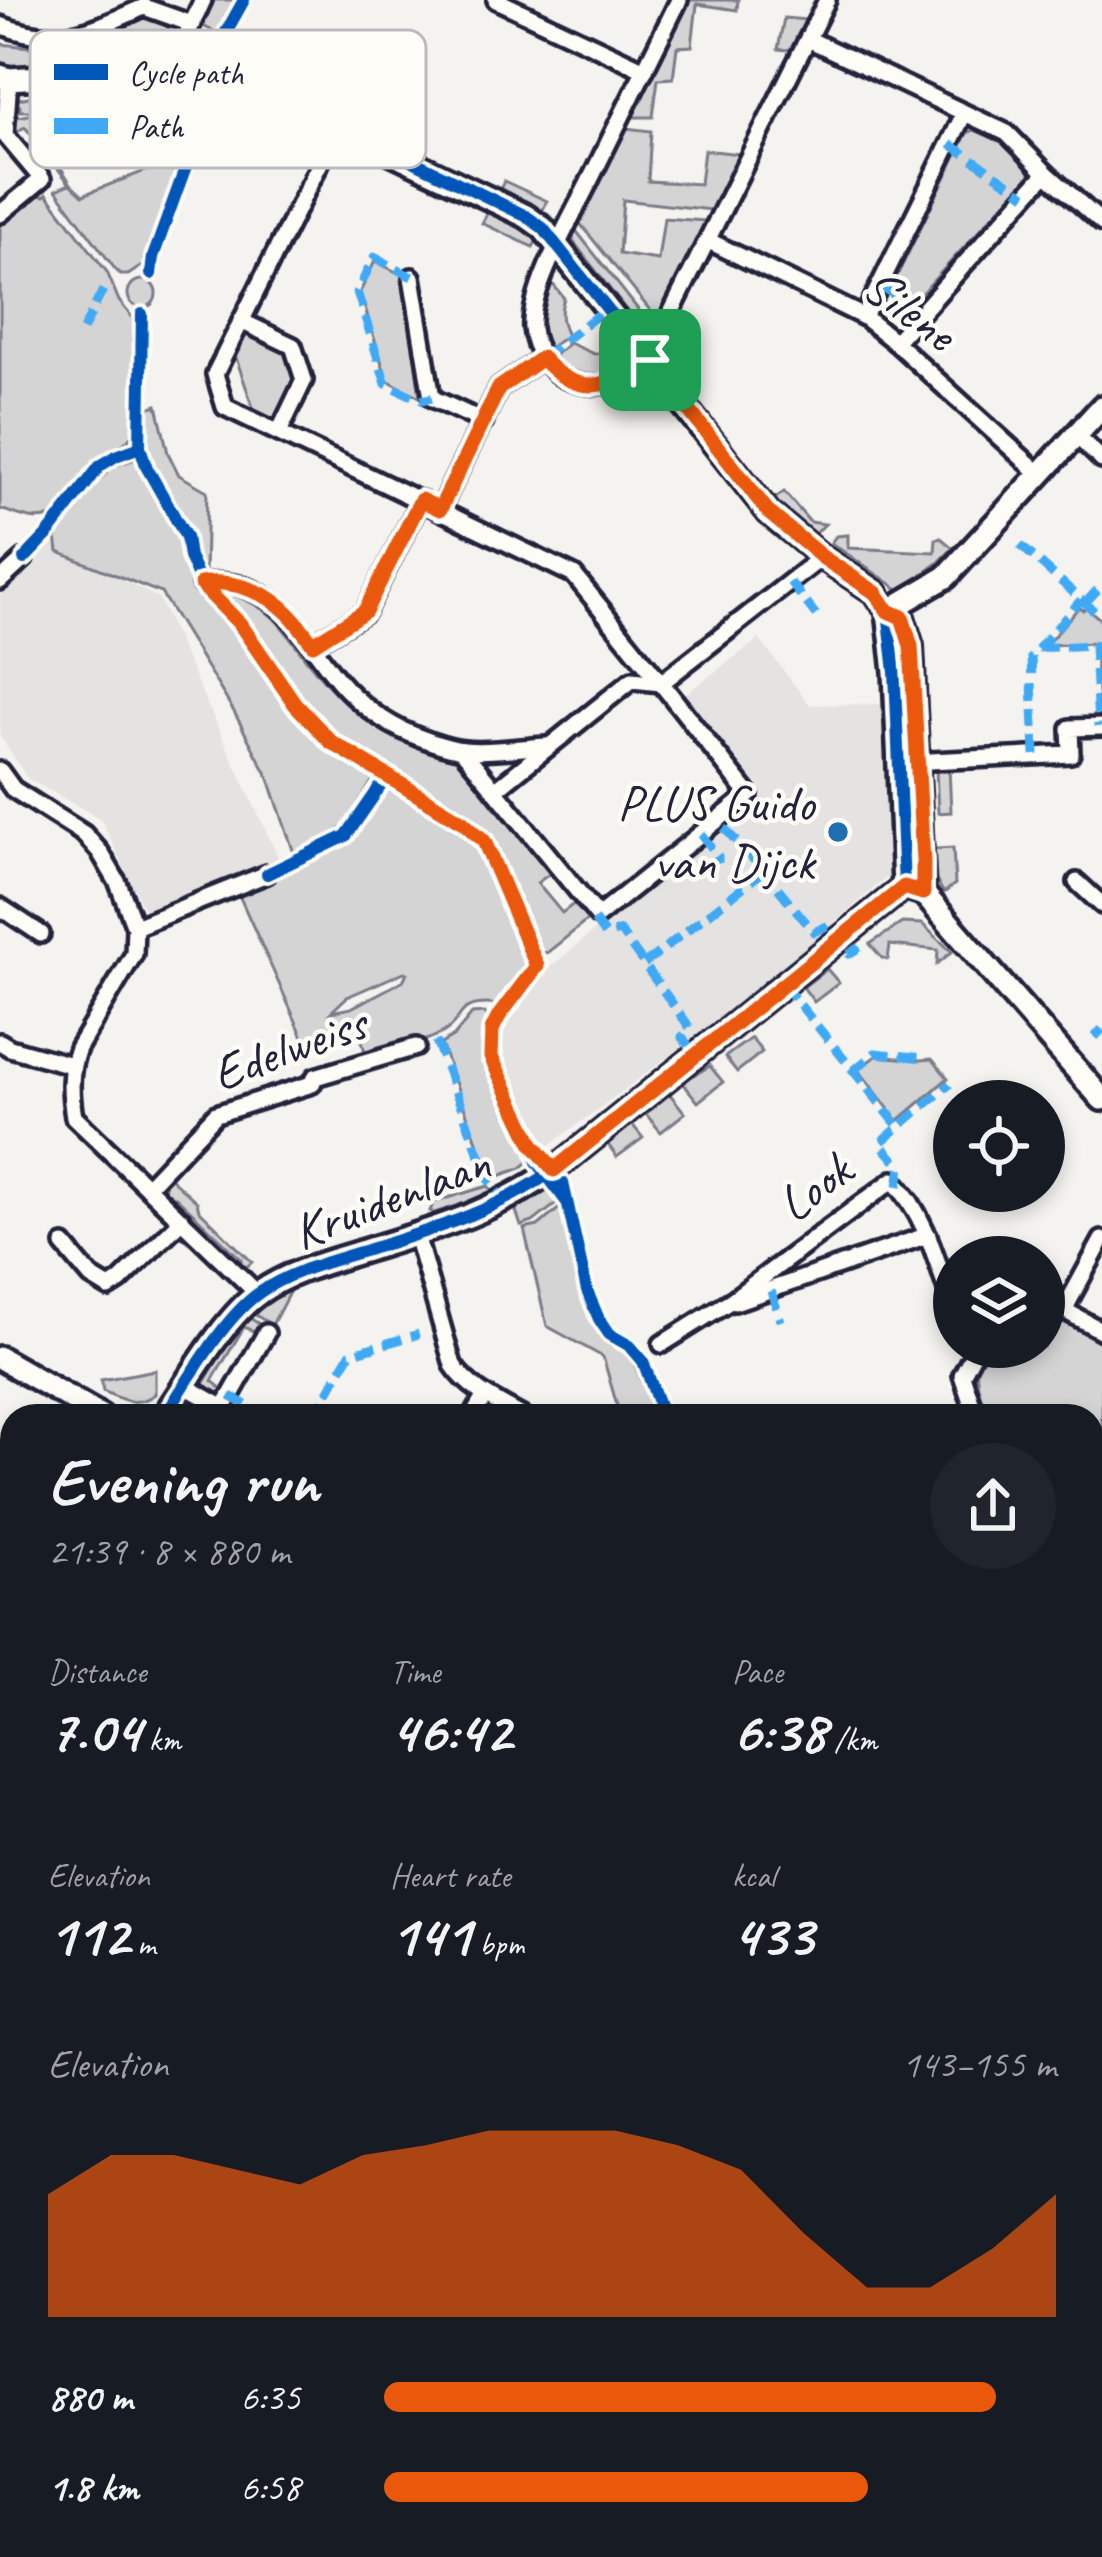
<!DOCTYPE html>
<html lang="en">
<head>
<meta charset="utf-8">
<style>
	:root { --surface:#171b24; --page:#20242c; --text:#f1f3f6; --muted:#9ea1a6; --accent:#ea580c }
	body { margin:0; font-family:Caveat,sans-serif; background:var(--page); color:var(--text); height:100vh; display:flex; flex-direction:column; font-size:45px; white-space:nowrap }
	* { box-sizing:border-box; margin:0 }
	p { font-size:39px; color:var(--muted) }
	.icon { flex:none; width:66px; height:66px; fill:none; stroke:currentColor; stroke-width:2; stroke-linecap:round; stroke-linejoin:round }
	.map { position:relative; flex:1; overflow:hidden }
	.sheet { position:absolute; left:0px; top:1404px; width:1104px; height:1155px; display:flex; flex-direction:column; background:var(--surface); border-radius:36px 36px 0 0; box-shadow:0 6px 18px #0003 }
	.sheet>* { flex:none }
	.buttons { position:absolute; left:933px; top:1080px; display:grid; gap:24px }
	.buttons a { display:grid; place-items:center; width:132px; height:132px; border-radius:50%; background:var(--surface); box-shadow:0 6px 18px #0003; font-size:60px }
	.pin { position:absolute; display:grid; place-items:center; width:102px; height:102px; color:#fff; margin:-51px; border-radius:24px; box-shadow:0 6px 18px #0006 }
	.round { display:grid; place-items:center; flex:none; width:126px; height:126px; border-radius:63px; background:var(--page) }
	.head { display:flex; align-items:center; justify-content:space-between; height:204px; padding:0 48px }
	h1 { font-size:66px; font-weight:700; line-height:90px }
	.metrics { display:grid; grid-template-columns:repeat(3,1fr); gap:18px; height:204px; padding:12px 48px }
	.metrics div { display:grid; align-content:center }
	.metrics b { font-size:60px; font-weight:700 }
	.metrics small { font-size:33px; font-weight:400 }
	.metrics p { font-size:33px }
	.chart { height:336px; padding:24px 48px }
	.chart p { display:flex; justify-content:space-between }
	.chart svg { width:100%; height:216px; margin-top:12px; fill:var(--accent); opacity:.7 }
	ul { padding:0 48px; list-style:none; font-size:39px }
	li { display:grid; grid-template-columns:192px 144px 1fr; align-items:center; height:90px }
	li i { height:30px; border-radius:15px; background:var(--accent) }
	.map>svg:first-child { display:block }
	.built { fill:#e4e3e2 }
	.green { fill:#d5d4d5; stroke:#7c7b88; stroke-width:3; fill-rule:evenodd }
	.water { fill:#acacb2; stroke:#757582; stroke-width:3 }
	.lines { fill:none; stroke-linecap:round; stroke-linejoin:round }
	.street-casing { stroke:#22223b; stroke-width:24 }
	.secondary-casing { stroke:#22223b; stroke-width:30 }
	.street { stroke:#fdfcf7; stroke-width:15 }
	.secondary { stroke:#fdfcf7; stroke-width:21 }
	.quiet { stroke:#3fa9f5; stroke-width:9; stroke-dasharray:18 9; stroke-linecap:butt }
	.cycleway-casing { stroke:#fdfcf7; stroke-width:20 }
	.cycleway { stroke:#0057b8; stroke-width:12 }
	.route-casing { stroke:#fff; stroke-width:24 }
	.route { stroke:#ea580c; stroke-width:15 }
	.poi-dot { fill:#1f6fb2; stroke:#fdfcf7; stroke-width:4.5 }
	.labels { text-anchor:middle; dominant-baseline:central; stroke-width:9; stroke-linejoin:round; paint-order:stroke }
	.street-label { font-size:51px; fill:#22223b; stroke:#fdfcf7 }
	.poi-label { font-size:51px; fill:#22223b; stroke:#fdfcf7; text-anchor:end }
	.key { fill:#fdfcf7; stroke:#bbbbbf; stroke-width:3 }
	.key-label { font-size:33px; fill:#22223b }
</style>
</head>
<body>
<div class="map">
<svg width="1102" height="2557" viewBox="0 0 1102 2557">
	<rect width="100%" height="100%" fill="#f4f3ef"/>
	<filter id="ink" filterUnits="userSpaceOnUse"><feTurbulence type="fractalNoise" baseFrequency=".00833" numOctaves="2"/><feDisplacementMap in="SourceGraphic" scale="24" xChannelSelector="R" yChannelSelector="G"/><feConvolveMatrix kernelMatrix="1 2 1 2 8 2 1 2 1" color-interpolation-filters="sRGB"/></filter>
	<g filter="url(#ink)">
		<g class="built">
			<polygon points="50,543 158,598 279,859 146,914 101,819 28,779 0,736 0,596"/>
			<polygon points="759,639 810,705 887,704 895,855 888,876 757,990 546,1148 510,1076 500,1036 539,976 758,798 680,698"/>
		</g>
		<g class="green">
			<polygon points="211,0 236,0 219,34 199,24"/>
			<polygon points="688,0 738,0 737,10 697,4 692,46 677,47 673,78 658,79 653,117 631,117"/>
			<path d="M142 15C152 16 163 21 169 30L168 37 154 36 112 41 29 73 0 68V44L48 49 53 44 90 38Z"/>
			<path d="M784 18 807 20 805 23 808 30C800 46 796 52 778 49Z"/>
			<path d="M154 55 183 62 197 73 196 80C117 57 100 85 31 111H20V106H14V100L42 94 123 58Z"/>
			<path d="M148 76 185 84 182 125 188 123 189 85 195 88 185 154 145 264 128 275H121L115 269 56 190 70 184 25 127 13 134 14 117C62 114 99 80 148 76ZM160 89 166 129V163L83 195 71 184 39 132 95 96Z"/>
			<polygon points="626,128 651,131 648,181 700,184 704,150 740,154 711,210 623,200 619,254 658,260 664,218 705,221 709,230 695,249 658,320 578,221"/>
			<polygon points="974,130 1001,142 1029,168 1030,175 912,304 890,290 967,133"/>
			<polygon points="504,181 547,201 541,214 499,192"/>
			<path d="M47 194 107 272 119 301 135 321 139 345 132 434C124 448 112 447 101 457 85 473 71 494 57 512 40 526 20 515 0 509V221L32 195 45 196Z"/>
			<polygon points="489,210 539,237 533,247 482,223"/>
			<polygon points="574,228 651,326 639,327 573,241"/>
			<polygon points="375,261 404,276 420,397 387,380 360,292"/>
			<circle cx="142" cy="294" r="14"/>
			<path d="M551 282 564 298C559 313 561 322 567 336L547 349C533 326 541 306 551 282Z"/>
			<polygon points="246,332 288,352 297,380 277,421 254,410 235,355"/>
			<path d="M569 343 594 354 606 352 620 373C592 383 573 374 551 358Z"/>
			<polygon points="157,405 168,453 179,475 207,491 205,575 200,574 189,535 146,451 145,409"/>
			<polygon points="135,459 178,529 194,585 240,632 284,696 311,730 332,748 372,772 374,778 346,823 333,835 294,853 268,776 233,710 161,593 58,552 55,529 112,467"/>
			<polygon points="784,492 810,522 825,524 812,537 792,522 771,501"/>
			<polygon points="848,535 848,548 935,552 936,539 940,537 953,548 938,563 901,591 831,543 836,536"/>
			<path d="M210 587C231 594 251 600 269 614 285 627 297 648 310 664 348 712 392 749 455 754L495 808 504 811 552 872 537 883 562 913 576 902 589 919 547 953 537 951 495 853 460 813 331 737 308 712 241 619Z"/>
			<polygon points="1079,607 1083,610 1086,607 1102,621 1102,714 1099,708 1095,643 1046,645"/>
			<polygon points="949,767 951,812 938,813 936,768"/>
			<path d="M389 786C414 801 449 816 470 836 486 850 530 945 526 965 523 979 510 993 501 1005 448 999 470 1022 436 1036 416 1045 392 1050 370 1057L365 1052 360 1033 308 1048 238 893 343 845 359 830ZM404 972 407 973 403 981 351 1008 331 1012 347 997Z"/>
			<polygon points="953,848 955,884 944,893 935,879 930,857 936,849"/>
			<polygon points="902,923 922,924 952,952 937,964 938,950 890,945 888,959 882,958 870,944"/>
			<polygon points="827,969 839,983 814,1002 803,987"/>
			<path d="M485 1013 490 1021C477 1060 518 1121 533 1158L521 1168 491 1179 441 1044 454 1036 472 1014Z"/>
			<polygon points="751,1038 762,1052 737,1072 725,1057"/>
			<polygon points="876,1056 920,1060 932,1059 948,1078 898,1121 858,1069"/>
			<polygon points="710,1066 723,1082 698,1102 682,1082"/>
			<polygon points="669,1093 685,1113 661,1132 644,1112"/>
			<polygon points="631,1123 643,1138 617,1157 607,1143"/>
			<path d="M169 1177 197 1202 199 1210 252 1262 242 1271 241 1259 176 1197H168C162 1190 165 1184 169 1177Z"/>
			<polygon points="488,1186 496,1194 434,1213 430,1211 434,1202"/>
			<polygon points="549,1187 560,1201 533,1222 521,1226 515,1208"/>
			<polygon points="562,1206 590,1311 603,1333 631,1356 655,1416 615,1416 618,1409 603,1357 547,1326 524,1229 538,1226"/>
			<polygon points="293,1285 272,1325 252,1313 269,1299"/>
			<polygon points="248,1317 261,1325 257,1333 244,1327 212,1381 222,1389 220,1393 212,1396 200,1389 231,1338"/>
			<path d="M1063 1322 1102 1341V1445L1099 1440 1092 1442V1416H987C962 1348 983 1347 1044 1347V1329Z"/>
			<path d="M155 1370V1394C136 1408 122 1400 103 1391L101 1380Z"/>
			<polygon points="12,1866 12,1928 0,1931 0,1869"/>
			<polygon points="1102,2108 1102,2490 1092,2464 1092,2111"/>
			<polygon points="12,2470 12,2547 422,2547 426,2552 419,2557 0,2557 0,2472"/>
			<polygon points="456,2547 601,2547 572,2557 460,2557"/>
			<polygon points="660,2547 747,2547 751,2557 633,2557"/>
		</g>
		<polygon class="water" points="150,2547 224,2547 232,2557 168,2557"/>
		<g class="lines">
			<defs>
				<g id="street">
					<polyline points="496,0 645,70"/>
					<path d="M0 25C59 48 90 31 144 7L192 24"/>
					<polyline points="808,39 1007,133 1046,173 1102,223"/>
					<polyline points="179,52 203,0"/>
					<polyline points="338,127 215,374 225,407 574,575 661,683 822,557"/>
					<polyline points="0,214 42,179 5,135 9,79"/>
					<polyline points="709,241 864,317 895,342 1040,474"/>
					<polyline points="412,277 432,398 484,422"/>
					<polyline points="864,317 964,114"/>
					<polyline points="241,321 293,346 304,380 279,432"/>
					<polyline points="895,342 1046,173"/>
					<polyline points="641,349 661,333 827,0"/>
					<path d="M650 360C622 380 601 394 566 379 548 371 534 348 532 328 529 290 572 217 589 182 619 122 649 61 679 0"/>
					<polyline points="1076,435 1102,460"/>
					<polyline points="440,509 499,388 542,358"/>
					<polyline points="0,581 24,559"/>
					<path d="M201 584C269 573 297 627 331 671 349 695 375 717 402 730 419 738 446 748 464 750 491 753 521 747 547 746"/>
					<polyline points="313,644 365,612 421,500"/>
					<polygon points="632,680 661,683 749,795 598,916 495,790"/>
					<polyline points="462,750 495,790"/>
					<polyline points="910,762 1071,754 1070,728 1102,727"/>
					<path d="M0 771 13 789 84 834 100 852 118 883 135 927 134 954 78 1048C69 1071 70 1093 74 1117L257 1293"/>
					<polyline points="1077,882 1102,905"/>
					<polyline points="0,907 41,934"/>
					<polyline points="135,927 267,874"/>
					<polyline points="0,1042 10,1048 71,1065"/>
					<polyline points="147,1187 216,1114 312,1084 315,1077 416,1047"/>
					<path d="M416 1235 453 1365C469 1389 497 1402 522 1416"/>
					<polyline points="64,1245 91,1277 109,1288 120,1281 182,1220"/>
					<polyline points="735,1302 928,1235"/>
					<polyline points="1064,1310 1102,1331"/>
					<polyline points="1044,1318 1064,1310 1102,1240"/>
					<path d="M662 1344 732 1300 893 1180C927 1216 938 1266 954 1311"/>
					<polyline points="185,1386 224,1408"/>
					<polyline points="219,1416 266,1333"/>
					<polyline points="473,1416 485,1395"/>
					<polyline points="976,1416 962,1375 977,1347"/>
					<polyline points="1092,1463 1102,1460"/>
					<polyline points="1092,1751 1102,1756"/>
					<polyline points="0,1764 12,1761"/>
					<polyline points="0,2054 12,2056"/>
					<polyline points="0,2430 12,2428"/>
					<polyline points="436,2547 440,2557"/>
					<polyline points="752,2547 755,2555 759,2557"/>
					<polyline points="934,2547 937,2557"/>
					<polyline points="599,2557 629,2547"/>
				</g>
				<g id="secondary">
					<polyline points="0,76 9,79 41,77 116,52 138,48 192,50 213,56 275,94 338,127 526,216 543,228 769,513 822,557 876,593 888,611 895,672 904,887"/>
					<polyline points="888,611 946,577 1102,407"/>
					<polyline points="888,611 902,617 911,646 923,893"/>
					<polyline points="904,887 923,893 1102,1099"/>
					<polyline points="0,1358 101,1416"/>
					<path d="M164 1416C189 1380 224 1317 259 1293 291 1270 333 1261 370 1249 438 1228 496 1211 554 1170L904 887"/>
					<polyline points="1092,2058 1102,2054"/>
					<polyline points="1092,2078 1102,2075"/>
					<polyline points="0,2461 12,2459"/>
				</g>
			</defs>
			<use href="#street" class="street-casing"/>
			<use href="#secondary" class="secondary-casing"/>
			<use href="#street" class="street"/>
			<use href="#secondary" class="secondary"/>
			<g class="quiet">
				<polyline points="950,144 1026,195"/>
				<polyline points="412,277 374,257 357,292 386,384 421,400 432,398"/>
				<polyline points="880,285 920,314"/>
				<polyline points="83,330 103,290"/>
				<polyline points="542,358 608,307"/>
				<polyline points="1020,545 1102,618"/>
				<polyline points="790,582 816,615"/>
				<polyline points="1085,603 1102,585"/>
				<polyline points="1038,648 1094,645 1098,727"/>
				<polyline points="1035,755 1031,657 1081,600"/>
				<polyline points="724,828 764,871 814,932 829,925 849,954 860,947"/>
				<polyline points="701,834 718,856 718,863"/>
				<polyline points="594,920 605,935 620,931 690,1028 682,1037 696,1055"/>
				<polyline points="644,964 764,871"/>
				<polyline points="783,984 899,1127"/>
				<polyline points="1095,1037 1102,1029"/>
				<polyline points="436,1041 490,1182 505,1202"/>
				<polyline points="853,1071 875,1053 924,1058"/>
				<polyline points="898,1186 901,1167 880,1143 950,1084"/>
				<polyline points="771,1291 781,1321"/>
				<polyline points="230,1396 265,1416"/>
				<polyline points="314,1416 350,1354 419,1334"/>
				<polyline points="1102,1427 1102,1428"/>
				<polyline points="0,1491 11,1498 0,1518"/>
				<polyline points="0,1541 3,1552 0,1553"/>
				<polyline points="0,1597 12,1593"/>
				<polyline points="0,1628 11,1670 0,1672"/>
				<polyline points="0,1866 12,1863"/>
				<polyline points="0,1931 12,1927"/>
				<polyline points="1092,2473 1102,2500"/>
				<polyline points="1060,2557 1090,2547"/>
			</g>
			<defs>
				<g id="cycleway">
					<polyline points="151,274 153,257 186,166 194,136 200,86 207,66 244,0"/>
					<polyline points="142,314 140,447 147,468 186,537 189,557 201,584 240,624 295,703 331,742 463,822 484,841 537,966 499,1016 492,1030 491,1057 533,1145 537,1162 566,1201"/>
					<polyline points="24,559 48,534 100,466 116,456 140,447"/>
					<polyline points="267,874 346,836 382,784 382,773"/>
					<polyline points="563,1183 587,1291 599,1319 609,1334 630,1346 643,1361 663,1416"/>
					<path d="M164 1416C189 1380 224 1317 259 1293 291 1270 333 1261 370 1249 438 1228 496 1211 554 1170L904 887 895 672 888 611 876 593 822 557 769 513 543 228 526 216 275 94"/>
				</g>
			</defs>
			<use href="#cycleway" class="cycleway-casing"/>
			<use href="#cycleway" class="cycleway"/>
		</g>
	</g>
	<g class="lines" filter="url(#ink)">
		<defs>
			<path id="route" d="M542 358C577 399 611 388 650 360L769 513 822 557 876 593 888 611 902 617 911 646 923 861V893L904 887 554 1170 533 1145 491 1057 492 1030 499 1016 537 966 484 841 463 822 331 742 295 704 240 624 201 584C230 579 266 591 287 612 297 621 305 634 313 644L365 611 421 500 440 509 499 388Z"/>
		</defs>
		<use href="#route" class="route-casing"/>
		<use href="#route" class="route"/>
	</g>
	<circle class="poi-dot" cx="838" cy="832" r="12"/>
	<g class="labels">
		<g class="street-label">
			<text transform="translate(910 309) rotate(37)">Silene</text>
			<text transform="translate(289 1048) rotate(-20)">Edelweiss</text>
			<text transform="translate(814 1187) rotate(-37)">Look</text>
			<text transform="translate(391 1197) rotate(-21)">Kruidenlaan</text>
		</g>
		<g class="poi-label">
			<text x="814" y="803">PLUS Guido<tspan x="814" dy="59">van Dijck</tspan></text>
		</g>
	</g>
	<rect x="30" y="30" width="396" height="138" rx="18" class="key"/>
	<rect x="54" y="64" width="54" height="16" fill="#0057b8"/>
	<rect x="54" y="118" width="54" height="16" fill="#3fa9f5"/>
	<g class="key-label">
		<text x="129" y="84">Cycle path</text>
		<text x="129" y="138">Path</text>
	</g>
</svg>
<div class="buttons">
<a><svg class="icon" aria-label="locate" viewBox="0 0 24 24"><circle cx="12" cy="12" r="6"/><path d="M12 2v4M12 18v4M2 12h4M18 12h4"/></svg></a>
<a><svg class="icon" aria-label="layers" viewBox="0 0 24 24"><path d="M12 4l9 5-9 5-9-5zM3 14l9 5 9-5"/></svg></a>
</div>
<div class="pin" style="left:650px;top:360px;background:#1e9e55"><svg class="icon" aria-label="arrive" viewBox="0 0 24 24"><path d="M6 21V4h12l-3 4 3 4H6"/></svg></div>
<section class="sheet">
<div class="head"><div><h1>Evening run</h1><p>21:39 · 8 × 880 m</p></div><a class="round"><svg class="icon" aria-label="share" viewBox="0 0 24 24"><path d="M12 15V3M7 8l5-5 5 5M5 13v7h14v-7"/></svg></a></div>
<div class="metrics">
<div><p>Distance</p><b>7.04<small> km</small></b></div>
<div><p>Time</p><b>46:42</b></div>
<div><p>Pace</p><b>6:38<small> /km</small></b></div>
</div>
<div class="metrics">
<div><p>Elevation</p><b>112<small> m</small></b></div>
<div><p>Heart rate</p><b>141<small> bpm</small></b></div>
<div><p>kcal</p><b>433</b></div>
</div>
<div class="chart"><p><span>Elevation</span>143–155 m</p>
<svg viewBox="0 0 160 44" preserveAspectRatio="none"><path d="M0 44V19L10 11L20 11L30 14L40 17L50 11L60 9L70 6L80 6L90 6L100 9L110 14L120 27L130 38L140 38L150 30L160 19V44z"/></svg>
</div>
<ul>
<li><b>880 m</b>6:35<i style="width:91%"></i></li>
<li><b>1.8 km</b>6:58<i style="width:72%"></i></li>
</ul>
</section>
</div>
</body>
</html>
